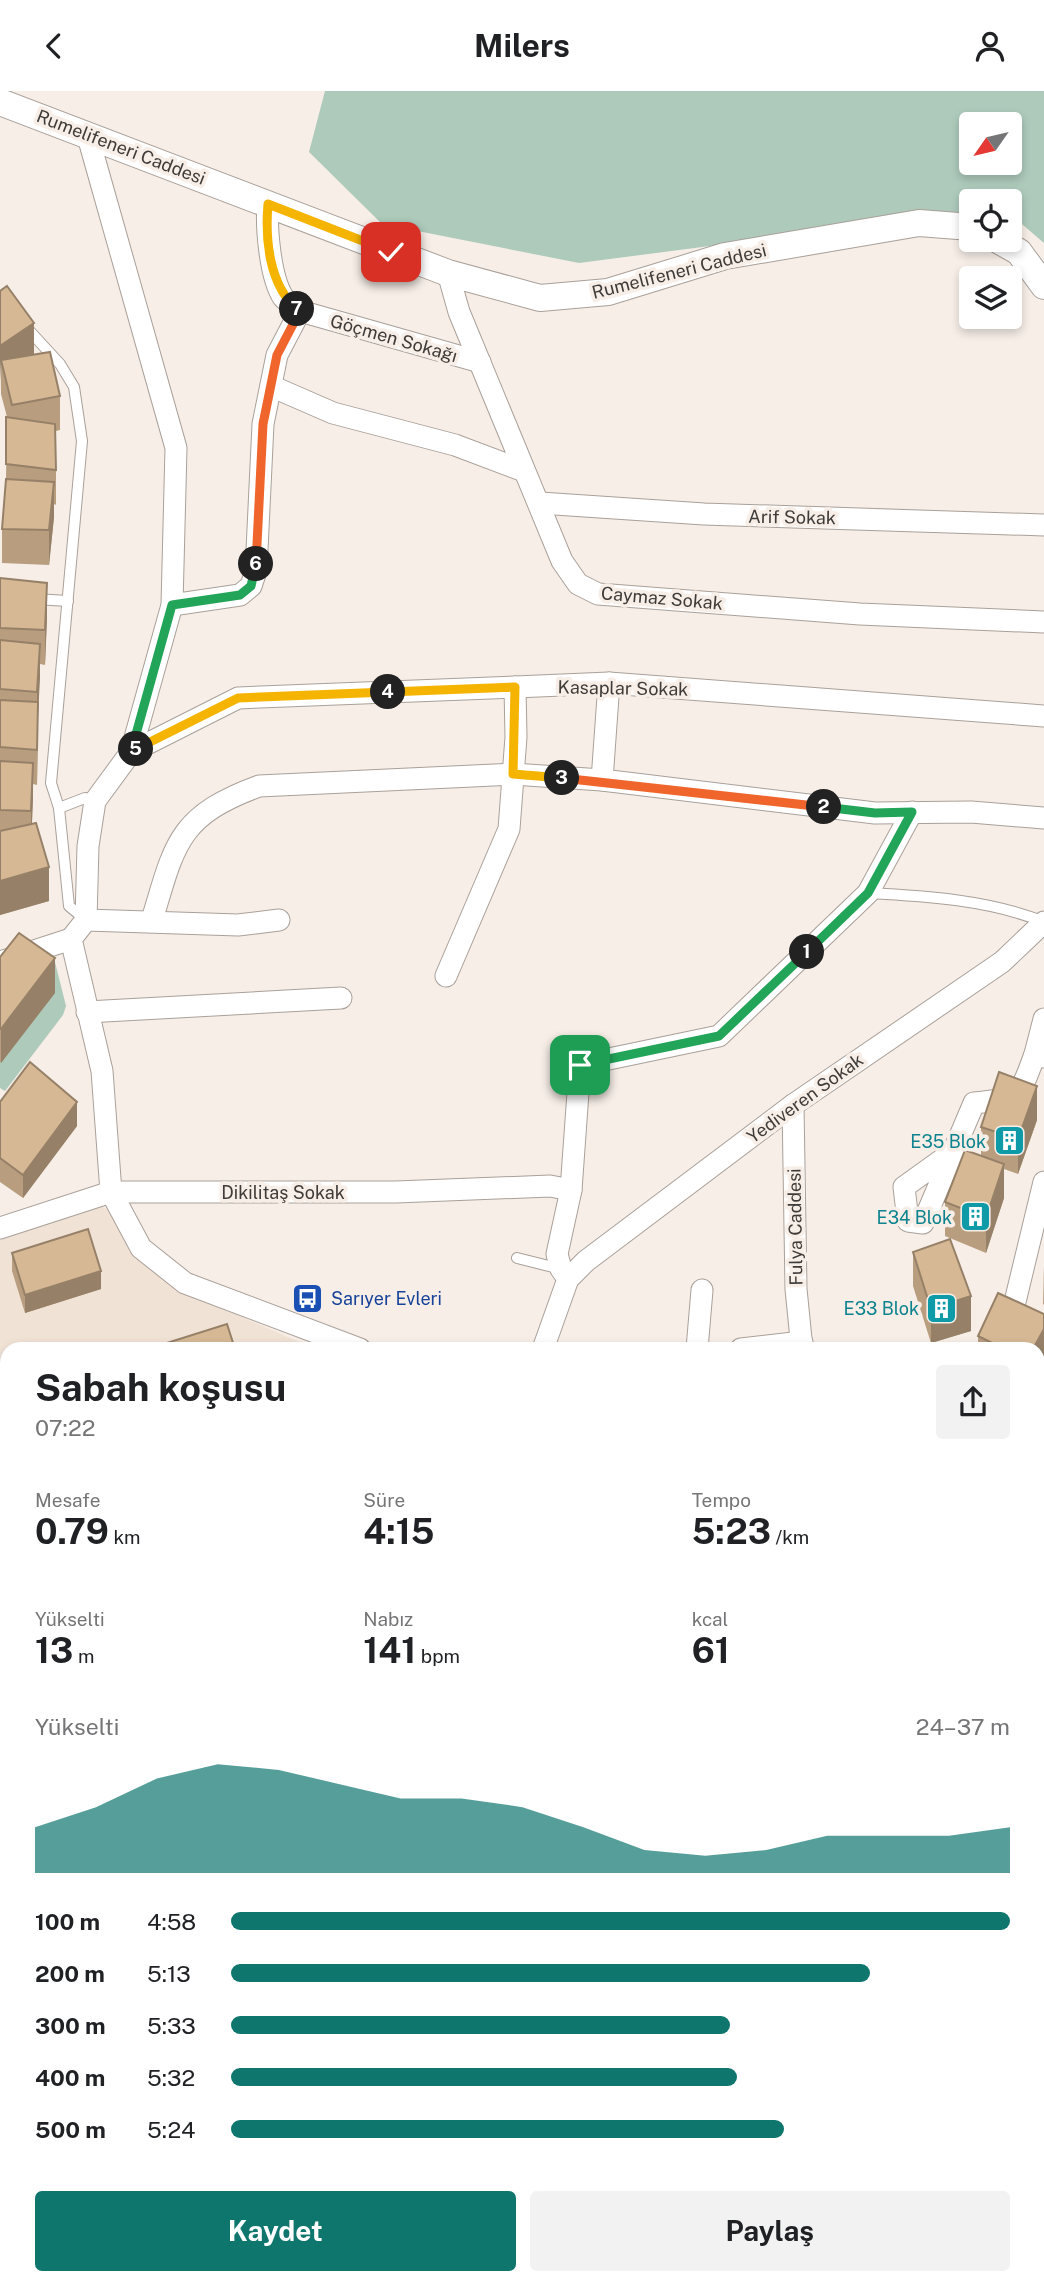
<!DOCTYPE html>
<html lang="tr">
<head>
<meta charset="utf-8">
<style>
	:root { --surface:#fff; --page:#f2f2f2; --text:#202124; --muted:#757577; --accent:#0f766e }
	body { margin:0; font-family:"Public Sans",sans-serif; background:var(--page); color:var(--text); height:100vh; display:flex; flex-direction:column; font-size:26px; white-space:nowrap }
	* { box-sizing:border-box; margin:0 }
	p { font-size:23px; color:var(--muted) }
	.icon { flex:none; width:38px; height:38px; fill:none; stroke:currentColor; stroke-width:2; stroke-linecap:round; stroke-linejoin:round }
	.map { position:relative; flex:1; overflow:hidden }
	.sheet { position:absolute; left:0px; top:1251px; width:1045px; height:943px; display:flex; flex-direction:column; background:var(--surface); border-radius:21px 21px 0 0; box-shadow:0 4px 10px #0003 }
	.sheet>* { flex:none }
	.needle { width:46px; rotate:236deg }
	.tools { position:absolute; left:959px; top:21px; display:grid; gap:14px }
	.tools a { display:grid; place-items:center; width:63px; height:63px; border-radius:7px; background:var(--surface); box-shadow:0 4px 10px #0003; font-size:35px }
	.pin { position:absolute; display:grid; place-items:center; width:60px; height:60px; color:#fff; margin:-30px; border-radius:14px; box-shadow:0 4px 10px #0006 }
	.km { position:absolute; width:35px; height:35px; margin:-18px; border-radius:50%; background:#222; color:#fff; font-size:19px; line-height:35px; text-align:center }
	.round { display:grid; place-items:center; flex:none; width:74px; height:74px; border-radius:7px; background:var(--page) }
	.head { display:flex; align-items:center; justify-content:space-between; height:119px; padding:0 35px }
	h1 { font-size:38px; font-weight:700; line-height:52px }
	.stats { display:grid; grid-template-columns:repeat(3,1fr); gap:10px; height:119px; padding:7px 35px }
	.stats div { display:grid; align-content:center }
	.stats b { font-size:35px; font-weight:700 }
	.stats small { font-size:19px; font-weight:400 }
	.stats p { font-size:19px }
	.chart { height:196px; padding:14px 35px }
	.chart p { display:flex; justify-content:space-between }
	.chart svg { width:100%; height:126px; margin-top:7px; fill:var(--accent); opacity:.7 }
	.button { display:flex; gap:14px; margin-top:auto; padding:14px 35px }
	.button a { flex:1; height:80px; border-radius:7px; background:var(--accent); color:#fff; font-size:28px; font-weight:700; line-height:80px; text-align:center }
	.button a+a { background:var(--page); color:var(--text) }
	ul { padding:0 35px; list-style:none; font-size:23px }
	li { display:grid; grid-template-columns:112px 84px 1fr; align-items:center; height:52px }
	li i { height:18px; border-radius:9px; background:var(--accent) }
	header { display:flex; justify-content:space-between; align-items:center; height:91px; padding:0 35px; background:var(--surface); font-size:32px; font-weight:700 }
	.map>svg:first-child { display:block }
	.built { fill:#f1e2d6 }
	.green { fill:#adcabb; fill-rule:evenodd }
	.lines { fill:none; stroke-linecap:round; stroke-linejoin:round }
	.service-casing { stroke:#a9a099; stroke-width:12 }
	.minor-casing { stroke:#a9a099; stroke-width:23 }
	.tertiary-casing { stroke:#a9a099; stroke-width:28 }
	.service { stroke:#fff; stroke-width:10 }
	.minor { stroke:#fff; stroke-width:21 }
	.tertiary { stroke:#fff; stroke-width:26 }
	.wall { fill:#b89e7f }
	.shaded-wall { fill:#968168 }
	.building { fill:#d6b894; stroke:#968168; stroke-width:2 }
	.split-1-casing { stroke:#fff; stroke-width:14 }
	.split-2-casing { stroke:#fff; stroke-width:14 }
	.split-3-casing { stroke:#fff; stroke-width:14 }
	.split-4-casing { stroke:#fff; stroke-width:14 }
	.split-5-casing { stroke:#fff; stroke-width:14 }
	.split-6-casing { stroke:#fff; stroke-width:14 }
	.split-7-casing { stroke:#fff; stroke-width:14 }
	.split-8-casing { stroke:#fff; stroke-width:14 }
	.split-1 { stroke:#22a559; stroke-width:9 }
	.split-2 { stroke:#22a559; stroke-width:9 }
	.split-3 { stroke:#f0652b; stroke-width:9 }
	.split-4 { stroke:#f5b400; stroke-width:9 }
	.split-5 { stroke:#f5b400; stroke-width:9 }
	.split-6 { stroke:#22a559; stroke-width:9 }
	.split-7 { stroke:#f0652b; stroke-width:9 }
	.split-8 { stroke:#f5b400; stroke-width:9 }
	.labels { text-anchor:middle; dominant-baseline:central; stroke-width:7; stroke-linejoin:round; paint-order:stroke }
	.street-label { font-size:18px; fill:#3f3b38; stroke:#f7eee7 }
	.culture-label { font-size:18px; fill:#0d838f; stroke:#f7eee7; text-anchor:end }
	.transit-label { font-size:18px; fill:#164399; stroke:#f7eee7; text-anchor:start }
</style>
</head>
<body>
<header><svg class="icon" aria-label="back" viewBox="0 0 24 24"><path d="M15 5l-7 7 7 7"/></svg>Milers<svg class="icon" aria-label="person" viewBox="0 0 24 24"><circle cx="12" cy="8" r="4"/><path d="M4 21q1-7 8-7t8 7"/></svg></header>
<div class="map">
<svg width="1044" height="2194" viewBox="0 0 1044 2194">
	<rect width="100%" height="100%" fill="#f7eee7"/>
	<polygon class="built" points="92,1113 108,1118 131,1159 157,1184 244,1227 316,1258 7,1258 7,1376 0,1379 0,1143"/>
	<g class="green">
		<path d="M325 0H1044V152L1010 123V110H971V121L579 172 382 133 309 61ZM971 33H1010V72H971Z"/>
		<polygon points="55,871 66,915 63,924 5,1000 0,997 0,882"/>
		<polygon points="1044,1891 1044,2194 0,2194 0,2125 7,2130 7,2188 1038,2188 1038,1893"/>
	</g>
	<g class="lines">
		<defs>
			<g id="service">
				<polyline points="25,235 60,273 74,296 82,350 51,692 59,717 69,815 86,829"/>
				<polyline points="34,508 68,510"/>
				<polyline points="59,717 85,707 95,710"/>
				<path d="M868 802C926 805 990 809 1044 831"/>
				<polyline points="517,1167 561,1178"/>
			</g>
			<g id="minor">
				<path d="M268 113C266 136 270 186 283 206 287 211 295 216 300 220L480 271"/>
				<polyline points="448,182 459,221 562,470 578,493 598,503 860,523 1044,531"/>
				<polyline points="271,295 333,322 455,354 524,380"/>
				<polyline points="540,412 704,423 1044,434"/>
				<polyline points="172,514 240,504 251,495 256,480 263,333 277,264 300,220"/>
				<polyline points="131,661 238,607 515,596 609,592 1044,625"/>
				<polyline points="602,689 609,592"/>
				<polyline points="86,829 88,755 95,710 131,661 172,514 176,357 87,42"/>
				<path d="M152 829C175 752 178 725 259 695L513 683 602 689 875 722 971 721 1044 727"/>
				<polyline points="279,829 238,834 86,829 71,848 102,980 111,1101 141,1157 185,1192 360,1258"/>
				<polyline points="0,871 71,848"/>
				<polyline points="446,885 509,738 516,646 515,596"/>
				<polyline points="87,921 341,907"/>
				<polyline points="1035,963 1044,928"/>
				<polyline points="793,1014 796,1198 802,1258"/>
				<path d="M954 1060 904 1096 908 1130 923 1132 974 1012C1019 1008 1020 1005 1035 963L1044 966"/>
				<polyline points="1044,1091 1013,1219 1019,1234 1044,1253"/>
				<polyline points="0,1137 111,1101 396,1101 550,1095 571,1099"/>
				<polyline points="568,1188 561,1178 557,1163 571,1099 580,974 719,945 868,802 912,721"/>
				<polyline points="543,1258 568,1188 586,1170 793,1014 1002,871 1044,831"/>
				<polyline points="697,1258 702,1199"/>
				<polyline points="741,1258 802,1251"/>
				<polyline points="1038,1312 1044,1304"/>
				<polyline points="1038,1463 1044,1458"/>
				<polyline points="1038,1536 1044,1542"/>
				<polyline points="1038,1626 1044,1630"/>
				<polyline points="0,1627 7,1625"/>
				<polyline points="1038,1858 1044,1856"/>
				<polyline points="0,1954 7,1951"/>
				<polyline points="0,2019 7,2023"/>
			</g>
			<g id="tertiary">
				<polyline points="0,11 448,182 540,207 608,201 725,165 919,132 971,136"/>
				<polyline points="998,149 1019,161 1044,195"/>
			</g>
		</defs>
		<use href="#service" class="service-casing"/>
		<use href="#minor" class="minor-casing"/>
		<use href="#tertiary" class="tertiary-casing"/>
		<use href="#service" class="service"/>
		<use href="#minor" class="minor"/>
		<use href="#tertiary" class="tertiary"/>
	</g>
	<g class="wall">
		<polygon points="0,200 34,264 60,305 60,339 56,340 56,414 54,413 54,426 49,474 2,472 2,438 6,388 7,326 1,303"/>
		<polygon points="0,487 47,526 45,574 40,573 38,624 37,694 33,693 32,733 49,810 0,824"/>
		<polygon points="0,866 55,902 1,972 0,971"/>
		<polygon points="0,1011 77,1035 23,1107 0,1091"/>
		<polygon points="1037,1029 1018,1083 1004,1078 1004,1107 986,1162 945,1145 945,1111 981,1064 981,1036"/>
		<polygon points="913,1161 971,1240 931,1252 913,1195"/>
		<polygon points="12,1162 101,1198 25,1222 12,1180"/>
		<polygon points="1044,1174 1044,1214 1043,1213"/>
		<polygon points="998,1202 1044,1223 1044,1272 1038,1284 1038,1258 978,1258 978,1245"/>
		<polygon points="1044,1341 1044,1397 1038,1388 1038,1345"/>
		<polygon points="7,1664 7,1692 5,1691 5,1667"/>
	</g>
	<g class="shaded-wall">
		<polygon points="34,232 34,267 1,269 0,290 0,255"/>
		<polygon points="54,391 54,426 49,474 49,439"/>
		<polygon points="47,492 47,526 45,574 45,539"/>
		<polygon points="40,553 40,587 38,624 37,694 37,601"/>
		<polygon points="33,672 33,706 31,755 31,720"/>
		<polygon points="49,776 49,810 0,824 0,790"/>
		<polygon points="55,867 55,902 1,972 1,938"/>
		<polygon points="1037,995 1037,1029 1018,1083 1018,1048"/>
		<polygon points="77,1011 77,1035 23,1107 23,1084"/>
		<polygon points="1004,1073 1004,1107 986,1162 986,1127"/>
		<polygon points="101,1180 101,1198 25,1222 25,1204"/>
		<polygon points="971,1205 971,1240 931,1252 931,1218"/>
		<polygon points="1044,1238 1044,1272 1038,1284 1038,1258 1033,1258"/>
		<polygon points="7,1350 7,1368 0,1370 0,1352"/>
		<polygon points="7,1445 7,1463 0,1465 0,1447"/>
		<polygon points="7,1510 7,1528 0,1531 0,1513"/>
		<polygon points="7,1578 7,1596 0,1599 0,1581"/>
		<polygon points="7,1869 7,1893 0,1903 0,1879"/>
	</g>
	<g class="building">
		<polygon points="7,195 34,232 0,255 0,200"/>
		<polygon points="50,261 60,305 12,314 1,269"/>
		<polygon points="6,326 55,333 56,379 6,373"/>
		<polygon points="6,388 54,391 49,439 2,438"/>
		<polygon points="0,487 47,492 45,539 0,537"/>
		<polygon points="0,549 40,553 37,601 0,598"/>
		<polygon points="0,609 38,611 37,659 0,656"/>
		<polygon points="0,670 33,672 31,720 0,719"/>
		<polygon points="36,732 49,776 0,790 0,740"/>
		<polygon points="19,842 55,867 1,938 0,937 0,866"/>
		<polygon points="30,971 77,1011 23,1084 0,1067 0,1011"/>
		<polygon points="999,981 1037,995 1018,1048 981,1036"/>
		<polygon points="965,1059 1004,1073 986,1127 945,1111"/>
		<polygon points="88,1138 101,1180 25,1204 12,1162"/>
		<polygon points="950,1148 971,1205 931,1218 913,1161"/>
		<polygon points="998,1202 1044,1223 1044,1238 1033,1258 1004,1258 978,1245"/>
		<polygon points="227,1233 235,1258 151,1258 151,1257"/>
		<polygon points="7,1304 7,1350 0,1352 0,1307"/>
		<polygon points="1044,1341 1044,1363 1038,1354 1038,1345"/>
		<polygon points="7,1395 7,1445 0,1447 0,1398"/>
		<polygon points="7,1460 7,1510 0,1513 0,1463"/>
		<polygon points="7,1528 7,1578 0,1581 0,1531"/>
		<polygon points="0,1803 7,1808 7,1869 0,1879"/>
	</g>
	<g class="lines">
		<defs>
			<polyline id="split-1" points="580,974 719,945 807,861"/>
			<polyline id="split-2" points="807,861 868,802 912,721 875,722 824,716"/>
			<polyline id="split-3" points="562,687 824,716"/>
			<polyline id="split-4" points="388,601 515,596 513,683 562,687"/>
			<polyline id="split-5" points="136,658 238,607 388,601"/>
			<polyline id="split-6" points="136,658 131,661 172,514 240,504 251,495 256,473"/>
			<polyline id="split-7" points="256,473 263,333 277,264 300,220 297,218"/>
			<path id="split-8" d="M297 218C269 194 265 148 268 113L391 161"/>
		</defs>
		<use href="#split-1" class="split-1-casing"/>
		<use href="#split-2" class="split-2-casing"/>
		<use href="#split-3" class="split-3-casing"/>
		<use href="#split-4" class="split-4-casing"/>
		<use href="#split-5" class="split-5-casing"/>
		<use href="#split-6" class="split-6-casing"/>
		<use href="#split-7" class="split-7-casing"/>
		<use href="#split-8" class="split-8-casing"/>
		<use href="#split-1" class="split-1"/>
		<use href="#split-2" class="split-2"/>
		<use href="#split-3" class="split-3"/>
		<use href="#split-4" class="split-4"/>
		<use href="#split-5" class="split-5"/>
		<use href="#split-6" class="split-6"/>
		<use href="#split-7" class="split-7"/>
		<use href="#split-8" class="split-8"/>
	</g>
	<defs>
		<symbol id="building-square" viewBox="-11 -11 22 22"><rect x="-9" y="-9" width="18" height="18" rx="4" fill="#0f9aa8" stroke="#f7eee7"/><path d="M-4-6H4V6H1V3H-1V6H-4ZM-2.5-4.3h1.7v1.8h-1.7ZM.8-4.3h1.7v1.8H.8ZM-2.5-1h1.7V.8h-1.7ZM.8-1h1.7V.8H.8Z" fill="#fff"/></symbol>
		<symbol id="bus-square" viewBox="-11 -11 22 22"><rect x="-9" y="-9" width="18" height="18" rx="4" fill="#1a4fb4" stroke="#f7eee7"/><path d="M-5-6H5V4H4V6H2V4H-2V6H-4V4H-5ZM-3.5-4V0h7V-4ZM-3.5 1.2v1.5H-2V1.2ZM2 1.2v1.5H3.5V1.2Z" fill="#fff"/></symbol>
	</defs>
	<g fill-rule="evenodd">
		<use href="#building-square" x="992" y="1032" width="35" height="35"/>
		<use href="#building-square" x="958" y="1108" width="35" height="35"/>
		<use href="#bus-square" x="290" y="1190" width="35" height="35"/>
		<use href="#building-square" x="924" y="1200" width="35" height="35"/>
	</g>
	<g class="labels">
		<g class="street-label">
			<text transform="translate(121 56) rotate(21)">Rumelifeneri Caddesi</text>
			<text transform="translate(679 180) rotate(-14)">Rumelifeneri Caddesi</text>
			<text transform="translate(394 247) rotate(16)">Göçmen Sokağı</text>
			<text transform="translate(792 426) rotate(1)">Arif Sokak</text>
			<text transform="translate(662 507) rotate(5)">Caymaz Sokak</text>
			<text transform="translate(623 597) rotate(1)">Kasaplar Sokak</text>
			<text transform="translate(805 1007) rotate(-36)">Yediveren Sokak</text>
			<text x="283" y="1101">Dikilitaş Sokak</text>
			<text transform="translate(795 1136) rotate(-91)">Fulya Caddesi</text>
		</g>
		<g class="culture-label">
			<text x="986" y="1050">E35 Blok</text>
			<text x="952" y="1126">E34 Blok</text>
			<text x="919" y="1217">E33 Blok</text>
		</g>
		<g class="transit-label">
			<text x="331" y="1207">Sarıyer Evleri</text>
		</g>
	</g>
</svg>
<div class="tools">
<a><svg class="needle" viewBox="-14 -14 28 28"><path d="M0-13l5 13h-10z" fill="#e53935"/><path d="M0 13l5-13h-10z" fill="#757577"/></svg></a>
<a><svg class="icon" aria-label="locate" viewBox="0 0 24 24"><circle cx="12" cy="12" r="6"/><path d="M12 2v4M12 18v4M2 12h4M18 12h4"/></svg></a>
<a><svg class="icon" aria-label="layers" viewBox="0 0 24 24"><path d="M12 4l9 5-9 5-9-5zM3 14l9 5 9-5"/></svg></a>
</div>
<div class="pin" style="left:580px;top:974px;background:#1e9e55"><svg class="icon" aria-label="arrive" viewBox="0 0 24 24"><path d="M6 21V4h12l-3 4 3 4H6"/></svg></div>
<div class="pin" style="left:391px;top:161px;background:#d93025"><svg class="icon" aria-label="check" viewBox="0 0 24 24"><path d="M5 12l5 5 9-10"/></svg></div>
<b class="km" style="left:807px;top:861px">1</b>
<b class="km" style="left:824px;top:716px">2</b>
<b class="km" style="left:562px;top:687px">3</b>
<b class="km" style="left:388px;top:601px">4</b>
<b class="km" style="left:136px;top:658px">5</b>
<b class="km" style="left:256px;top:473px">6</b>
<b class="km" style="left:297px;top:218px">7</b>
<section class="sheet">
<div class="head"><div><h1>Sabah koşusu</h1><p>07:22</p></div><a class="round"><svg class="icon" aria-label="share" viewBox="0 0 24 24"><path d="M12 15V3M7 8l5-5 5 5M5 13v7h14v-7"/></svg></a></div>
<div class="stats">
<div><p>Mesafe</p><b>0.79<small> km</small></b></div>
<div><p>Süre</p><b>4:15</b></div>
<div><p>Tempo</p><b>5:23<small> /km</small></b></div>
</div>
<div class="stats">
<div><p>Yükselti</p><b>13<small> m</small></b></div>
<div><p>Nabız</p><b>141<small> bpm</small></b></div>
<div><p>kcal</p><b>61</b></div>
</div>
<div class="chart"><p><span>Yükselti</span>24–37 m</p>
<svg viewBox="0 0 160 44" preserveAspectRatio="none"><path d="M0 44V28L10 21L20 11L30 6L40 8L50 13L60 18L70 18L80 21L90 28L100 36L110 38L120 36L130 31L140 31L150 31L160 28V44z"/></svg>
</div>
<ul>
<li><b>100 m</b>4:58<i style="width:100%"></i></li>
<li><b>200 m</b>5:13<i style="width:82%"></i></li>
<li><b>300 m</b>5:33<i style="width:64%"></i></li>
<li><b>400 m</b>5:32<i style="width:65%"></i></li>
<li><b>500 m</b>5:24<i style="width:71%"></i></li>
</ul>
<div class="button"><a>Kaydet</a><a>Paylaş</a></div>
</section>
</div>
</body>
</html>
